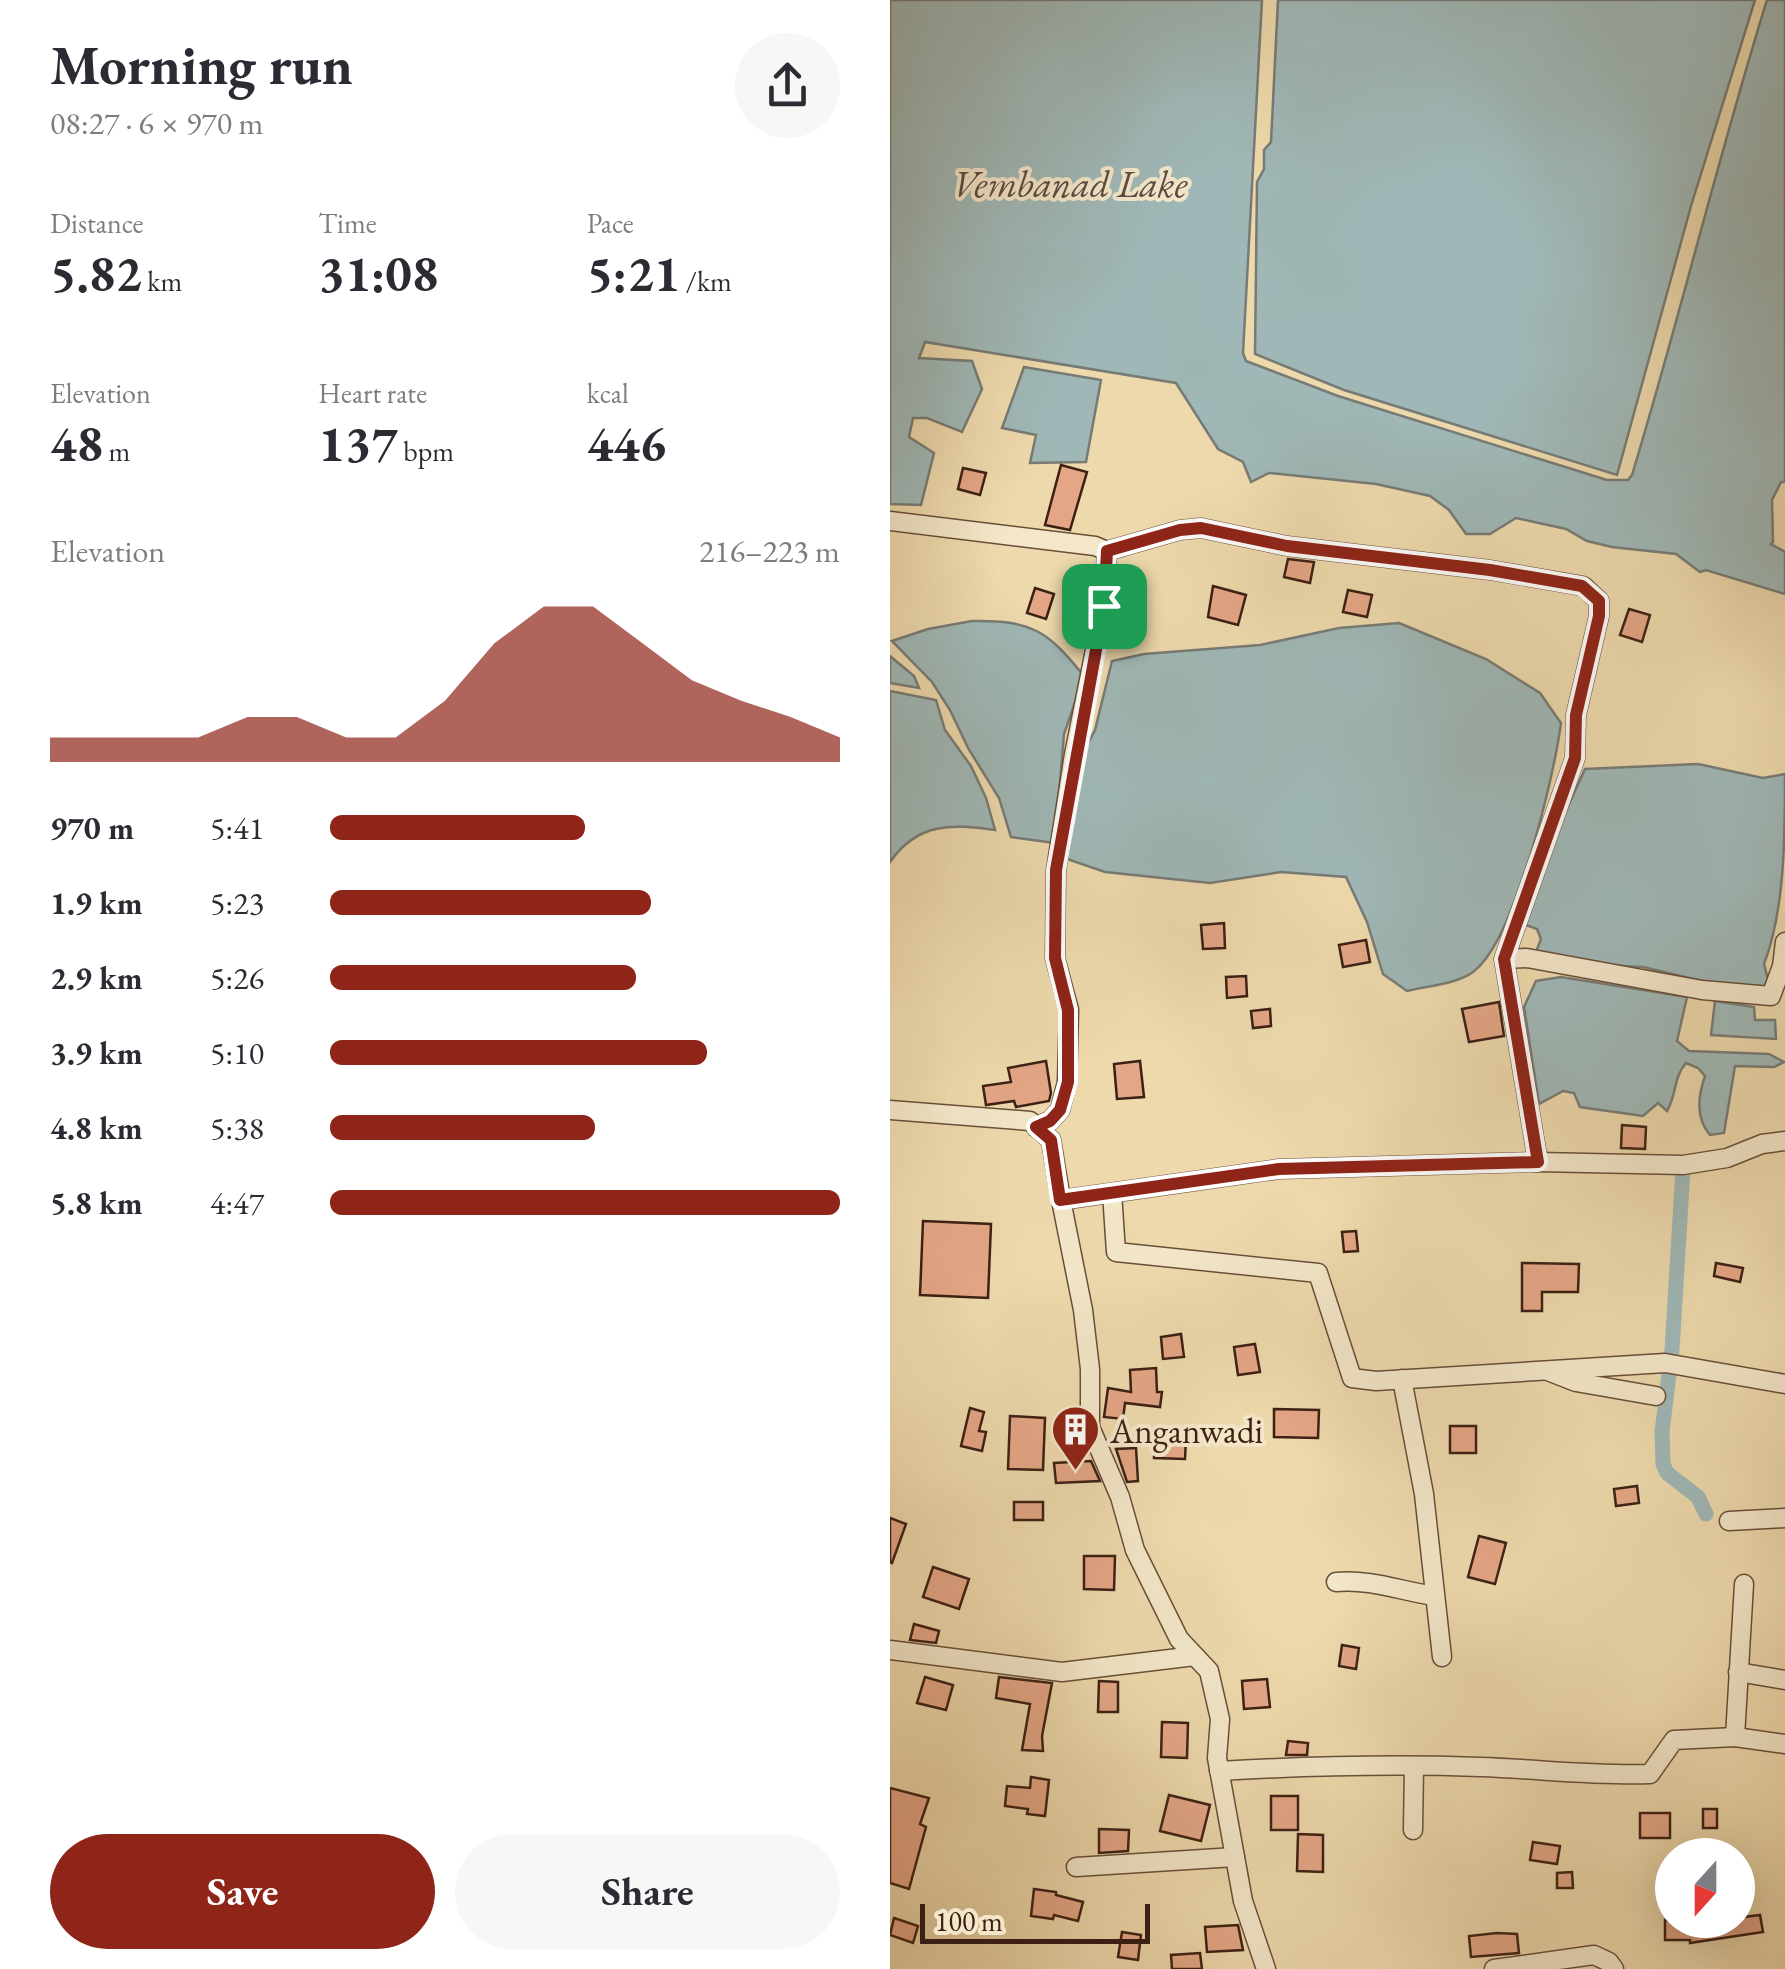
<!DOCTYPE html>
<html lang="en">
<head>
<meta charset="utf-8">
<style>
	:root { --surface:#fff; --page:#f7f7f7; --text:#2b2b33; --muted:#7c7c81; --accent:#8f2418 }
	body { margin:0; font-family:"EB Garamond",serif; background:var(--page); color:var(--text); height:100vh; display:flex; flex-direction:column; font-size:38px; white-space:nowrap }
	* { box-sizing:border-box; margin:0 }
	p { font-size:32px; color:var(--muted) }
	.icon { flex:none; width:55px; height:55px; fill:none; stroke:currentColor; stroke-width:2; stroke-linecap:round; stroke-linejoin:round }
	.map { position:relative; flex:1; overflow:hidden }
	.side { display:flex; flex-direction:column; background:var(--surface); width:890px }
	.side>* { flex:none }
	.needle { width:65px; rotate:201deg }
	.buttons { position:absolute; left:765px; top:1838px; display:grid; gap:20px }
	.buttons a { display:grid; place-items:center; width:100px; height:100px; border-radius:50%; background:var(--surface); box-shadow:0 10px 40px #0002; font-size:50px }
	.scale { position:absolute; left:30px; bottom:25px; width:230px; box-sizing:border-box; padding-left:10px; border:5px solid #3c2013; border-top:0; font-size:28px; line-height:35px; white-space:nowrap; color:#3c2013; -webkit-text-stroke:8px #f3e6c9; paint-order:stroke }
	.pin { position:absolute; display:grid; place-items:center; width:85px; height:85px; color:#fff; margin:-42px; border-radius:20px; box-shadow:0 5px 15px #0006 }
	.round { display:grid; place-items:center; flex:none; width:105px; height:105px; border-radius:52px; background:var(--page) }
	.overview { display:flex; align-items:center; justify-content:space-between; height:170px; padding:0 50px }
	h1 { font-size:55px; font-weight:700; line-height:75px }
	.stats { display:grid; grid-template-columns:repeat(3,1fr); gap:15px; height:170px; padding:10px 50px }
	.stats div { display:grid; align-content:center }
	.stats b { font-size:50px; font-weight:700 }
	.stats small { font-size:28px; font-weight:400 }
	.stats p { font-size:28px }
	.chart { height:280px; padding:20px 50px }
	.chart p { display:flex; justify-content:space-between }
	.chart svg { width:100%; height:180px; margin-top:10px; fill:var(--accent); opacity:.7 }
	.cta { display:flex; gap:20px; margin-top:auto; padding:20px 50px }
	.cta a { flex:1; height:115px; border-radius:60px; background:var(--accent); color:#fff; font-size:40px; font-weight:700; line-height:115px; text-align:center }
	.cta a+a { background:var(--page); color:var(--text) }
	ul { padding:0 50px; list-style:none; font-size:32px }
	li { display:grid; grid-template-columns:160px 120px 1fr; align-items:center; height:75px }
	li i { height:25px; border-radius:12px; background:var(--accent) }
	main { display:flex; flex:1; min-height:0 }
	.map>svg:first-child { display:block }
	.water { fill:#9fb7b6; stroke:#777b75; stroke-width:2.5 }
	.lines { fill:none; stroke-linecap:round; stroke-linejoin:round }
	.canal { stroke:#9fb7b6; stroke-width:15 }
	.building { fill:#e4a686; stroke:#3c2013; stroke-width:2.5 }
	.minor-casing { stroke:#684e39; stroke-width:21 }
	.minor { stroke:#f3e6c9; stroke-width:18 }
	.route-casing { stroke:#fff; stroke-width:20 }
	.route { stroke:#8f2418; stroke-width:12 }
	.labels { text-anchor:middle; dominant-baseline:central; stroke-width:8; stroke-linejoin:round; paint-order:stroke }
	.poi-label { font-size:35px; fill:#3c2013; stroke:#f3e6c9; text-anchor:start }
	.water-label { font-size:38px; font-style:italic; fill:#5a4d44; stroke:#f3e6c9 }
</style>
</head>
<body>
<main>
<section class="side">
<div class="overview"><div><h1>Morning run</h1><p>08:27 · 6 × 970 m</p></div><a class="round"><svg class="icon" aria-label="share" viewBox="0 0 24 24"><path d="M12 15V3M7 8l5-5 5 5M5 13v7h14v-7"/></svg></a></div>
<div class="stats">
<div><p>Distance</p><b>5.82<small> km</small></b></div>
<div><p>Time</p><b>31:08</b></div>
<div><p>Pace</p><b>5:21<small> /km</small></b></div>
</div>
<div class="stats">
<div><p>Elevation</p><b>48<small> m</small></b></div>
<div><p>Heart rate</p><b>137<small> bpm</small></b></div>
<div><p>kcal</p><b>446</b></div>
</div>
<div class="chart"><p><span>Elevation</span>216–223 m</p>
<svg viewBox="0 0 160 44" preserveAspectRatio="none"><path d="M0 44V38L10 38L20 38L30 38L40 33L50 33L60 38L70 38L80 29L90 15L100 6L110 6L120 15L130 24L140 29L150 33L160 38V44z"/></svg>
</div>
<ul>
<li><b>970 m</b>5:41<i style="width:50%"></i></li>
<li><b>1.9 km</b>5:23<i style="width:63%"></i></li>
<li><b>2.9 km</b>5:26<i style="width:60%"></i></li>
<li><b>3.9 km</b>5:10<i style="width:74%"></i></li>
<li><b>4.8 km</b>5:38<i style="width:52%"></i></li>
<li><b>5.8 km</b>4:47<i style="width:100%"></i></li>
</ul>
<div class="cta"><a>Save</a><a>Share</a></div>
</section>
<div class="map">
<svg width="895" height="1969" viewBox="0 0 895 1969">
	<rect width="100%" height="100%" fill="#edd9ac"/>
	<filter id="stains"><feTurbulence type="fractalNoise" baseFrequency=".002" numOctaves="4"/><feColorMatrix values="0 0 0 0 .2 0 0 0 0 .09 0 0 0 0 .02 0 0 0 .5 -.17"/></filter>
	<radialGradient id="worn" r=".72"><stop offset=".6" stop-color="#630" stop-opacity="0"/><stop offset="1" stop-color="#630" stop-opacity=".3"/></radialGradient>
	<g class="water">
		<path d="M0 0H372L353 353 356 361 448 396 717 480H738L742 475C790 317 828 157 877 0H895V482H891L882 500 883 542 881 544 895 552V594L816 570 810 572 786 554 722 547 697 541 676 529 626 518 600 534H576L559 510 540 496 486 484 379 473 361 482 353 462 328 449 286 383 35 342 29 358 82 361 92 389 72 432 37 418H23L19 437 44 453 31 505 0 504Z"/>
		<polygon points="388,0 865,0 801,206 727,475 454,390 365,354 367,182 374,169 374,150 381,142"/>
		<polygon points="134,367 211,380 196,462 140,463 146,435 112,428"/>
		<path d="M82 621C142 620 158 631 194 676L174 734 165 843 121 837 109 798 78 748 60 710 42 682 2 641 38 629Z"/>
		<path d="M509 623 596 659 650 693 671 723C664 777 625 941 583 972 567 984 537 986 517 991L493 974 477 922 456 877 391 872 320 883 215 872 174 858 187 804 196 747 205 730 222 661 254 654 370 645 449 628Z"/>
		<polygon points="0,656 24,676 29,688 0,683"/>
		<path d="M0 691 46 700 55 730 81 766 96 798 105 830C62 824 28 822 0 862Z"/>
		<path d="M808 764 873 778 895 774C895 836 895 909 874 964L880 987 829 985 753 967 707 965 644 957 651 939 647 929 630 923 648 872 695 769Z"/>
		<path d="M671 977 797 997 787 1041 799 1051 879 1054 894 1062 884 1067 845 1066 834 1133 820 1135C805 1118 808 1096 815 1076L808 1068 796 1063C783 1078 787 1094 777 1111L768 1103 753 1116 690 1107 684 1093 673 1091 649 1104 634 1007 646 981Z"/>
		<polygon points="825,1001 864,1007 865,1020 885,1020 886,1039 821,1035"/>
	</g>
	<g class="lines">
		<polyline class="canal" points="793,1169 782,1350 772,1432 773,1464 777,1473 808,1497 816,1514"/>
	</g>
	<g class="building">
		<polygon points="171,465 197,472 180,530 155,525"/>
		<polygon points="73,468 96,473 90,495 68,489"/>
		<polygon points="398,559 424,562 420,583 394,577"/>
		<polygon points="323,586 356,595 348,625 318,617"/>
		<polygon points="145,588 164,594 156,619 137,613"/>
		<polygon points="458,590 482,595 477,617 453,612"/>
		<polygon points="739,609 760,615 752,642 730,635"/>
		<polygon points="334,923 335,948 313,949 311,925"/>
		<polygon points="476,940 480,962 453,967 449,945"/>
		<polygon points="356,976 357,996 337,998 336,977"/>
		<polygon points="609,1002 614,1036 579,1042 572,1009"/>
		<polygon points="380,1009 381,1026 363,1028 361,1011"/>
		<polygon points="156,1061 161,1093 159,1101 126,1107 124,1101 96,1105 93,1086 121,1082 118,1068"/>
		<polygon points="250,1061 254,1097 227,1099 224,1064"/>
		<polygon points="732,1125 756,1127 755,1149 731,1148"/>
		<polygon points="33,1221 101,1224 98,1298 30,1295"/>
		<polygon points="466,1231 468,1251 454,1252 452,1232"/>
		<polygon points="632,1263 689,1264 688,1292 652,1292 652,1311 632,1311"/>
		<polygon points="826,1263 853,1268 850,1282 824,1276"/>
		<polygon points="291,1334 294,1357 273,1359 271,1337"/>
		<polygon points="365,1344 370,1372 348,1375 344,1347"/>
		<polygon points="266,1368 267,1392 272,1392 270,1407 235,1403 233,1419 214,1417 218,1388 241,1392 240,1370"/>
		<polygon points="80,1408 94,1412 89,1431 96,1432 92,1451 71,1446"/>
		<polygon points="384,1409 429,1410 428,1438 384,1437"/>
		<polygon points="120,1416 155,1418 153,1470 118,1469"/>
		<rect x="560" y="1426" width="26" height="27"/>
		<polygon points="265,1437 296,1439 295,1459 264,1458"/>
		<polygon points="246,1448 248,1481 237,1482 226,1449"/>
		<polygon points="201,1461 210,1481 166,1483 164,1463"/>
		<polygon points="747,1486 749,1503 726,1506 724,1489"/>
		<rect x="124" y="1502" width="29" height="18"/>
		<polygon points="0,1518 16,1524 2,1563 0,1562"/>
		<polygon points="589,1536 616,1543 605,1584 578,1577"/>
		<polygon points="194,1556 225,1556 224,1590 194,1589"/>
		<polygon points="43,1567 79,1579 69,1609 33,1597"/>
		<polygon points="24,1624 49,1631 46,1643 20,1640"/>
		<polygon points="452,1645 469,1648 466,1669 449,1666"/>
		<polygon points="35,1677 63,1685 56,1710 27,1703"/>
		<polygon points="109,1677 162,1683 152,1736 153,1751 132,1750 140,1704 106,1698"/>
		<polygon points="377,1679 380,1707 354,1709 352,1681"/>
		<polygon points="209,1681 228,1682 228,1712 208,1712"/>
		<polygon points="272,1722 298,1723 297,1758 271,1757"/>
		<polygon points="398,1741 418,1743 417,1755 396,1755"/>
		<polygon points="141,1777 159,1780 155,1816 137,1814 138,1809 115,1806 117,1786 140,1788"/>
		<polygon points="0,1788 39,1798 30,1824 36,1827 19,1889 0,1883"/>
		<polygon points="279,1795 320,1805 311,1841 270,1831"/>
		<rect x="381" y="1796" width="27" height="34"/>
		<rect x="813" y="1809" width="14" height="19"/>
		<rect x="750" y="1813" width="30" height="25"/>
		<polygon points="209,1829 239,1830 238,1851 209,1853"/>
		<polygon points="408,1834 433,1835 433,1872 407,1871"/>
		<polygon points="643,1842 670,1846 667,1864 640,1860"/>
		<polygon points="682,1872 683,1888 667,1888 667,1873"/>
		<polygon points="144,1889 166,1892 166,1895 193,1902 188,1921 164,1915 163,1919 141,1916"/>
		<polygon points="870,1915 873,1932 800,1943 800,1940 775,1940 775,1920 791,1920 791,1925"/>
		<polygon points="4,1918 28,1926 23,1943 0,1935"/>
		<polygon points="348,1925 353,1950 317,1952 315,1927"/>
		<polygon points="232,1932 251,1935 248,1960 228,1957"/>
		<polygon points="607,1933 627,1934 629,1953 581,1957 579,1936"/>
		<polygon points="310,1953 312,1969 282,1969 281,1955"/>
	</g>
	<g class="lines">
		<defs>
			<g id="minor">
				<polyline points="0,521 205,546 217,551 290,530 311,528 397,546 600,570 693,586 709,601 709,616 686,715 685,758 614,959 648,1162"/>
				<polyline points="614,959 637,958 812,990 881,996 892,966 895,942"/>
				<polyline points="0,1110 140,1121 161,1140 171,1200 389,1169 648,1162 793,1165 837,1158 872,1144 895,1141"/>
				<polyline points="146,1127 160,1121 170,1110 177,1082 179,1010 165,958 166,870 184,754 214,606 217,551"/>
				<polyline points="222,1193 226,1252 428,1273 462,1378 486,1381 775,1363 895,1384"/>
				<polyline points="171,1200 193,1310 200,1369 200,1427 230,1497 245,1550 289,1639 319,1671 330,1719 327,1758 353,1901 376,1969"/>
				<polyline points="658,1371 686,1382 766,1396"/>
				<polyline points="512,1379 534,1494 552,1657"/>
				<polyline points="839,1521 895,1518"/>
				<path d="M446 1582C482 1579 510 1591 545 1596"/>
				<polyline points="0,1650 172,1672 305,1656"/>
				<polyline points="848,1672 895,1680"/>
				<polyline points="845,1737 854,1584"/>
				<path d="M329 1771C416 1766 504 1764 591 1767 648 1769 704 1776 760 1774L784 1740 845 1737 895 1744"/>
				<polyline points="523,1830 524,1767"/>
				<polyline points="186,1867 345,1857"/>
				<polyline points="604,1969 704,1955 719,1962 724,1969"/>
			</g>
		</defs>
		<use href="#minor" class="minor-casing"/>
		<use href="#minor" class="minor"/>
	</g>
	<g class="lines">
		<defs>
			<polygon id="route" points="311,528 397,546 600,570 692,586 709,601 709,616 686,715 685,758 614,959 648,1162 389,1169 170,1200 161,1140 146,1127 160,1121 170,1110 178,1082 178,1010 165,958 166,870 214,606 217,551 290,530"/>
		</defs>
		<use href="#route" class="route-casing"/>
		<use href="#route" class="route"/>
	</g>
	<defs>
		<symbol id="building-pin" viewBox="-11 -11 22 30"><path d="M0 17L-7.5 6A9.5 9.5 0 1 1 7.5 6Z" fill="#8f2418" stroke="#f3e6c9"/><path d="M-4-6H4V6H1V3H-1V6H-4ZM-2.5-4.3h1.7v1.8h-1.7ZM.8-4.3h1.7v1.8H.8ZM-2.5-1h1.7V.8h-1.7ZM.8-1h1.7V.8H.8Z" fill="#fff"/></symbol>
	</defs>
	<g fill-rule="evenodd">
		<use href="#building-pin" x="158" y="1402" width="55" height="75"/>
	</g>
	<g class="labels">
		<g class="poi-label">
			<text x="220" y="1430">Anganwadi</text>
		</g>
		<g class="water-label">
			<text x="180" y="183">Vembanad Lake</text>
		</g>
	</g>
	<rect width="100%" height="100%" filter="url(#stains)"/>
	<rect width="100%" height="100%" fill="url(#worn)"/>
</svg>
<div class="buttons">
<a><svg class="needle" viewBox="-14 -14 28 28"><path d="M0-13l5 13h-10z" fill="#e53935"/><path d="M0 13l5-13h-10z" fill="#7c7c81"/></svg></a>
</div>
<div class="scale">100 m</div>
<div class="pin" style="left:214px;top:606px;background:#1e9e55"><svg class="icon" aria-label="arrive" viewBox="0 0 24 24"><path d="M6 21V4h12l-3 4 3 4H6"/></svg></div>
</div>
</main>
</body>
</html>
